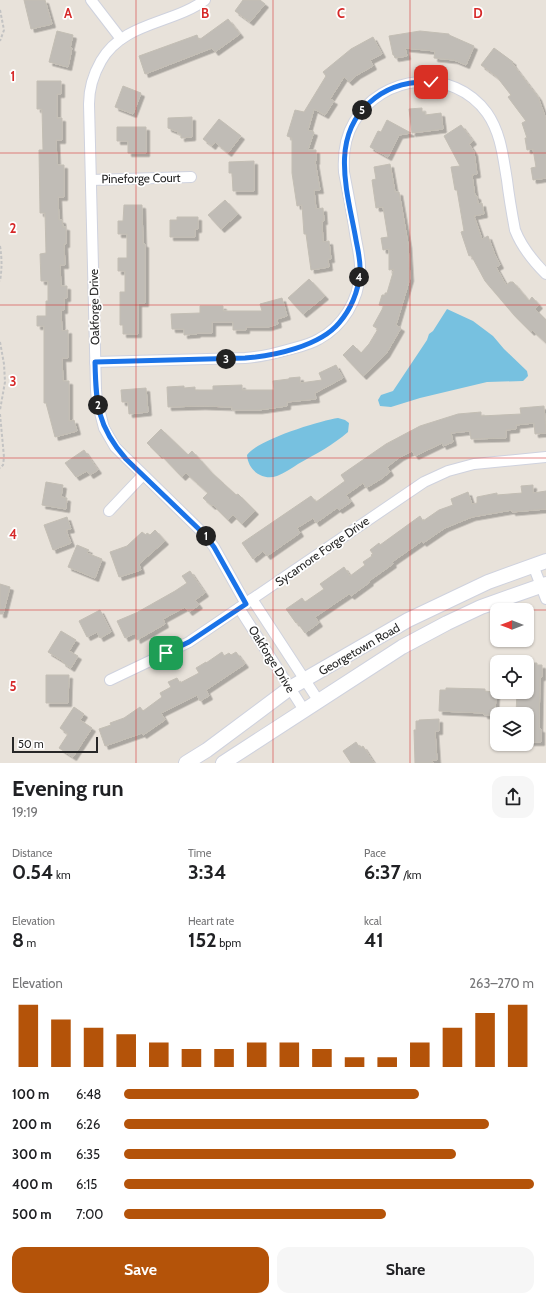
<!DOCTYPE html>
<html lang="en">
<head>
<meta charset="utf-8">
<style>
	:root { --surface:#fff; --page:#f6f6f6; --text:#202124; --muted:#757577; --accent:#b45309 }
	body { margin:0; font-family:Cabin,sans-serif; background:var(--page); color:var(--text); height:100vh; display:flex; flex-direction:column; font-size:15px; white-space:nowrap }
	* { box-sizing:border-box; margin:0 }
	p { font-size:13px; color:var(--muted) }
	.icon { flex:none; width:22px; height:22px; fill:none; stroke:currentColor; stroke-width:2; stroke-linecap:round; stroke-linejoin:round }
	.map { position:relative; height:763px; overflow:hidden }
	.sheet { display:flex; flex-direction:column; background:var(--surface); flex:1 }
	.sheet>* { flex:none }
	.needle { width:26px; rotate:270deg }
	.controls { position:absolute; left:490px; top:603px; display:grid; gap:8px }
	.controls a { display:grid; place-items:center; width:44px; height:44px; border-radius:8px; background:var(--surface); box-shadow:0 1px 3px #0004; font-size:20px }
	.scale { position:absolute; left:12px; bottom:10px; width:86px; box-sizing:border-box; padding-left:4px; border:2px solid #272727; border-top:0; font-size:11px; line-height:14px; white-space:nowrap; color:#272727; -webkit-text-stroke:3px #fff; paint-order:stroke }
	.pin { position:absolute; display:grid; place-items:center; width:34px; height:34px; color:#fff; margin:-17px; border-radius:8px; box-shadow:0 2px 6px #0006 }
	.km { position:absolute; width:20px; height:20px; margin:-10px; border-radius:50%; background:#222; color:#fff; font-size:11px; line-height:20px; text-align:center }
	.round { display:grid; place-items:center; flex:none; width:42px; height:42px; border-radius:12px; background:var(--page) }
	.headline { display:flex; align-items:center; justify-content:space-between; height:68px; padding:0 12px }
	h1 { font-size:22px; font-weight:700; line-height:30px }
	.figures { display:grid; grid-template-columns:repeat(3,1fr); gap:6px; height:68px; padding:4px 12px }
	.figures div { display:grid; align-content:center }
	.figures b { font-size:20px; font-weight:700 }
	.figures small { font-size:11px; font-weight:400 }
	.figures p { font-size:11px }
	.chart { height:112px; padding:8px 12px }
	.chart p { display:flex; justify-content:space-between }
	.chart svg { width:100%; height:72px; margin-top:4px; stroke:var(--accent); stroke-width:6 }
	.button { display:flex; gap:8px; margin-top:auto; padding:8px 12px }
	.button a { flex:1; height:46px; border-radius:12px; background:var(--accent); color:#fff; font-size:16px; font-weight:700; line-height:46px; text-align:center }
	.button a+a { background:var(--page); color:var(--text) }
	ul { padding:0 12px; list-style:none; font-size:13px }
	li { display:grid; grid-template-columns:64px 48px 1fr; align-items:center; height:30px }
	li i { height:10px; border-radius:5px; background:var(--accent) }
	.map>svg:first-child { display:block }
	.water { fill:#77c1e0 }
	.building { fill:#c0bcb6; stroke:#c3beb4; filter:url(#shadow) }
	.lines { fill:none; stroke-linecap:round; stroke-linejoin:round }
	.street-casing { stroke:#cfd2de; stroke-width:12 }
	.secondary-casing { stroke:#cfd2de; stroke-width:16 }
	.path { stroke:#c3c3c3; stroke-width:2; stroke-dasharray:3 2; stroke-linecap:butt }
	.street { stroke:#fff; stroke-width:10 }
	.secondary { stroke:#fff; stroke-width:14 }
	.route-casing { stroke:#fff; stroke-width:8 }
	.route { stroke:#1a73e8; stroke-width:5 }
	.grid { fill:none; stroke:#d62828; stroke-width:1; stroke-opacity:0.55 }
	.labels { text-anchor:middle; dominant-baseline:central; stroke-width:3.5; stroke-linejoin:round; paint-order:stroke }
	.street-label { font-size:12px; fill:#272727; stroke:#fff }
	.grid-label { font-size:13px; text-anchor:middle; font-weight:bold; fill:#d62828; stroke:#fff; stroke-width:3.5; stroke-linejoin:round; paint-order:stroke }
</style>
</head>
<body>
<div class="map">
<svg width="546" height="763" viewBox="0 0 546 763">
	<defs>
		<filter id="shadow"><feDropShadow dx="3.5" dy="3.5" stdDeviation="0" flood-color="#0004"/></filter>
	</defs>
	<rect width="100%" height="100%" fill="#e8e2da"/>
	<g class="water">
		<polygon points="447,309 473,321 493,336 504,349 527,371 528,376 523,381 487,382 420,398 391,407 380,406 378,400 381,395 393,391 427,340 429,334 433,331"/>
		<path d="M338 418 345 420 349 423 348 432C333 445 316 454 298 464 292 468 284 473 277 476 262 481 248 470 247 455 257 440 319 421 338 418Z"/>
	</g>
	<g class="building">
		<polygon points="24,0 45,0 52,24 31,29"/>
		<polygon points="243,0 260,0 265,4 250,22 235,11"/>
		<polygon points="228,19 240,34 215,52 212,48 145,74 139,56 197,35 199,40"/>
		<polygon points="57,31 73,35 70,48 72,48 68,67 49,62"/>
		<polygon points="420,31 449,34 449,35 474,46 466,65 454,60 434,58 435,51 405,48 407,56 395,58 394,55 393,55 389,36"/>
		<polygon points="373,37 382,54 370,60 373,66 357,75 349,82 344,77 330,99 334,101 325,115 314,109 308,130 314,132 308,150 316,150 316,161 315,161 320,190 314,190 316,209 323,208 324,221 322,221 323,242 329,241 331,259 328,259 329,267 311,270 306,234 304,234 302,205 297,206 292,173 292,138 287,136 295,110 304,112 326,76 323,72 351,49"/>
		<polygon points="494,48 513,62 512,63 538,97 546,119 546,178 533,180 531,168 536,167 533,149 527,150 525,138 527,138 522,123 526,121 508,97 511,95 497,77 481,65"/>
		<polygon points="37,81 61,81 61,94 57,94 57,118 62,118 62,140 56,140 57,162 58,165 64,165 64,197 58,197 59,220 62,220 63,227 66,227 66,244 64,244 65,265 60,265 61,286 67,286 67,298 64,298 64,310 61,310 62,331 68,330 68,358 62,358 63,381 69,381 69,421 74,420 77,431 55,437 46,403 44,403 44,326 37,326 37,316 46,316 46,301 48,301 48,281 41,281 40,254 46,253 45,213 40,213 39,150 43,150 42,109 37,109"/>
		<polygon points="123,86 141,93 133,114 115,107"/>
		<polygon points="422,108 422,112 425,112 425,115 441,113 443,129 412,133 409,109"/>
		<polygon points="192,117 192,137 181,138 181,134 178,134 178,132 168,128 168,118"/>
		<polygon points="219,119 241,136 228,153 215,142 212,146 203,139"/>
		<polygon points="387,120 411,133 399,135 388,157 370,147 378,131 381,132"/>
		<polygon points="461,125 473,141 469,144 474,152 477,174 472,175 475,196 477,196 478,204 482,203 484,214 474,216 482,239 488,236 495,255 500,265 496,267 506,285 510,282 513,282 529,301 532,297 539,305 535,309 546,320 546,343 532,330 531,332 514,315 485,281 471,255 469,256 461,232 464,231 457,190 455,190 451,167 460,166 444,136"/>
		<polygon points="117,127 146,127 146,153 128,153 128,141 117,141"/>
		<polygon points="254,161 254,191 233,191 232,173 229,173 229,162"/>
		<polygon points="390,164 395,192 399,192 408,244 410,278 396,325 401,328 386,354 363,376 343,355 353,345 361,353 369,344 378,329 373,326 384,306 379,305 382,295 385,295 385,293 387,293 394,269 389,270 389,249 383,250 381,238 388,237 383,207 376,208 372,180 376,179 374,167"/>
		<polygon points="225,200 238,214 221,229 208,215"/>
		<polygon points="124,205 142,205 143,244 145,244 145,303 138,303 138,334 123,334 123,325 120,325 120,292 125,292 125,271 118,271 118,258 127,258 127,234 118,234 118,221 123,221"/>
		<polygon points="177,217 198,217 198,229 195,229 195,237 170,237 170,220 177,220"/>
		<polygon points="309,279 325,296 303,314 288,298"/>
		<polygon points="282,298 287,316 277,319 278,324 268,327 246,327 246,330 233,330 233,322 212,322 212,333 197,333 197,334 184,335 184,329 172,329 171,314 200,313 200,306 223,306 223,311 262,311 260,304"/>
		<polygon points="336,365 343,378 315,393 316,399 287,402 287,406 259,410 232,410 232,407 202,406 168,407 167,387 184,386 184,388 195,387 195,390 213,390 213,386 242,385 242,390 274,390 273,381 289,379 289,378 300,377 300,383 322,380 319,373"/>
		<polygon points="146,388 148,412 129,414 128,402 122,402 121,390"/>
		<polygon points="544,406 546,433 535,434 534,423 516,425 516,429 506,430 506,438 471,439 470,431 451,433 453,442 443,446 442,443 415,456 412,451 400,457 387,467 390,472 381,479 366,488 363,483 346,495 351,502 339,510 337,508 316,523 313,518 297,528 300,533 267,556 263,551 253,559 242,543 311,496 316,502 345,481 341,475 386,444 420,426 458,414 481,412 481,416 521,414 520,408"/>
		<polygon points="161,429 188,455 192,451 211,472 236,495 238,494 255,511 242,524 233,515 228,520 213,505 212,506 203,498 208,493 186,473 182,477 160,454 159,455 147,443"/>
		<polygon points="84,450 98,470 90,475 87,471 76,477 65,463"/>
		<polygon points="46,482 63,485 61,497 67,498 66,509 42,505"/>
		<polygon points="533,485 533,493 546,491 546,509 512,512 512,510 472,517 445,528 423,543 422,541 392,562 393,564 369,581 370,582 351,596 349,594 315,617 319,623 305,633 297,622 296,623 286,609 302,598 305,602 324,589 320,584 344,567 350,576 365,565 363,562 372,556 371,555 373,554 370,550 379,543 380,545 420,516 423,521 439,510 453,505 451,499 468,492 472,504 477,503 477,497 497,493 497,495 522,493 521,486"/>
		<polygon points="67,517 71,529 66,530 71,543 53,550 44,525"/>
		<polygon points="155,530 165,541 139,564 141,570 119,577 110,552 127,546 142,532 146,535 147,533 150,535"/>
		<polygon points="77,545 89,550 87,553 102,559 95,578 68,567"/>
		<polygon points="190,571 205,593 195,600 199,605 189,612 185,607 163,619 165,624 137,640 135,633 125,638 117,621 136,613 175,591 187,583 182,576"/>
		<polygon points="0,584 10,587 3,614 0,614"/>
		<polygon points="100,610 111,632 100,638 97,632 87,637 79,621"/>
		<polygon points="61,631 76,640 69,651 78,656 71,668 62,662 63,661 48,652"/>
		<polygon points="222,652 224,656 229,653 231,655 236,652 245,664 206,690 209,696 200,701 197,695 161,713 165,720 143,735 142,733 105,746 99,729 111,725 110,723 124,718 140,707 143,711 162,697 160,693 171,687 168,682 177,678 180,683 199,673 196,668 206,662 206,663"/>
		<polygon points="527,663 537,663 537,665 542,665 542,677 540,677 539,729 541,729 541,742 527,742 527,714 516,714 517,692 527,692"/>
		<polygon points="46,675 69,675 68,703 46,703"/>
		<polygon points="446,688 485,689 485,691 493,692 493,694 496,694 495,715 484,715 484,713 439,711 440,690 446,690"/>
		<polygon points="74,707 84,714 80,720 92,728 73,757 59,748 68,734 60,728"/>
		<polygon points="439,719 439,731 435,731 437,760 432,760 433,763 415,763 414,730 416,730 416,721 419,721 419,720"/>
		<polygon points="356,742 360,748 363,746 374,763 351,763 343,751"/>
	</g>
	<g class="lines">
		<defs>
			<g id="street">
				<polyline points="91,0 121,39"/>
				<path d="M205 0C173 24 123 22 101 61 93 75 89 88 89 104L96 390 97 401 104 428 115 447 205 535 214 547 246 604"/>
				<polyline points="91,180 191,177"/>
				<path d="M95 362 245 358C259 357 273 354 287 350 298 347 309 345 319 339 343 326 359 300 360 272 361 259 357 246 355 233 352 213 348 193 344 172 343 156 345 137 354 122 382 74 453 66 487 113 501 133 503 157 507 180 509 197 512 214 515 230 522 248 533 261 546 274"/>
				<polyline points="109,511 143,475"/>
				<polyline points="533,565 546,599"/>
				<polyline points="252,599 318,700"/>
				<polyline points="239,608 304,710"/>
				<polyline points="110,680 173,650 189,642 424,482 448,471 474,464 546,457"/>
			</g>
			<g id="secondary">
				<polyline points="186,763 207,750 290,688 408,620 488,582 546,561"/>
				<polyline points="223,763 402,647 447,623 481,607 546,584"/>
			</g>
		</defs>
		<use href="#street" class="street-casing"/>
		<use href="#secondary" class="secondary-casing"/>
		<g class="path">
			<polyline points="0,10 4,30 0,41"/>
			<path d="M0 246C2 259 2 269 0 281"/>
			<polyline points="0,342 4,364 5,382 0,410"/>
			<polyline points="0,414 4,457 3,465 0,468"/>
		</g>
		<use href="#street" class="street"/>
		<use href="#secondary" class="secondary"/>
	</g>
	<g class="lines">
		<defs>
			<path id="route" d="M166 653 189 642 246 604 214 547 205 535 126 459C97 426 96 404 95 362L245 358C274 356 320 346 339 323 351 309 358 292 360 273 361 262 358 251 356 240 348 194 329 139 369 103 386 87 408 81 431 82"/>
		</defs>
		<use href="#route" class="route-casing"/>
		<use href="#route" class="route"/>
	</g>
	<path class="grid" d="M136 0V763M273 0V763M410 0V763M0 153H546M0 305H546M0 458H546M0 610H497M527 610H546"/>
	<g class="labels">
		<g class="street-label">
			<text transform="translate(141 178) rotate(-1)">Pineforge Court</text>
			<text transform="translate(94 307) rotate(-91)">Oakforge Drive</text>
			<text transform="translate(322 551) rotate(-35)">Sycamore Forge Drive</text>
			<text transform="translate(359 649) rotate(-30)">Georgetown Road</text>
			<text transform="translate(272 659) rotate(58)">Oakforge Drive</text>
		</g>
	</g>
	<g class="grid-label">
		<text x="68" y="18">A</text>
		<text x="205" y="18">B</text>
		<text x="341" y="18">C</text>
		<text x="478" y="18">D</text>
		<text x="13" y="81">1</text>
		<text x="13" y="233">2</text>
		<text x="13" y="386">3</text>
		<text x="13" y="539">4</text>
		<text x="13" y="691">5</text>
	</g>
</svg>
<div class="controls">
<a><svg class="needle" viewBox="-14 -14 28 28"><path d="M0-13l5 13h-10z" fill="#e53935"/><path d="M0 13l5-13h-10z" fill="#757577"/></svg></a>
<a><svg class="icon" aria-label="locate" viewBox="0 0 24 24"><circle cx="12" cy="12" r="6"/><path d="M12 2v4M12 18v4M2 12h4M18 12h4"/></svg></a>
<a><svg class="icon" aria-label="layers" viewBox="0 0 24 24"><path d="M12 4l9 5-9 5-9-5zM3 14l9 5 9-5"/></svg></a>
</div>
<div class="scale">50 m</div>
<div class="pin" style="left:166px;top:653px;background:#1e9e55"><svg class="icon" aria-label="arrive" viewBox="0 0 24 24"><path d="M6 21V4h12l-3 4 3 4H6"/></svg></div>
<div class="pin" style="left:431px;top:82px;background:#d93025"><svg class="icon" aria-label="check" viewBox="0 0 24 24"><path d="M5 12l5 5 9-10"/></svg></div>
<b class="km" style="left:206px;top:536px">1</b>
<b class="km" style="left:98px;top:405px">2</b>
<b class="km" style="left:226px;top:359px">3</b>
<b class="km" style="left:359px;top:277px">4</b>
<b class="km" style="left:362px;top:110px">5</b>
</div>
<section class="sheet">
<div class="headline"><div><h1>Evening run</h1><p>19:19</p></div><a class="round"><svg class="icon" aria-label="share" viewBox="0 0 24 24"><path d="M12 15V3M7 8l5-5 5 5M5 13v7h14v-7"/></svg></a></div>
<div class="figures">
<div><p>Distance</p><b>0.54<small> km</small></b></div>
<div><p>Time</p><b>3:34</b></div>
<div><p>Pace</p><b>6:37<small> /km</small></b></div>
</div>
<div class="figures">
<div><p>Elevation</p><b>8<small> m</small></b></div>
<div><p>Heart rate</p><b>152<small> bpm</small></b></div>
<div><p>kcal</p><b>41</b></div>
</div>
<div class="chart"><p><span>Elevation</span>263–270 m</p>
<svg viewBox="0 0 160 44" preserveAspectRatio="none"><path d="M5 44V6M15 44V15M25 44V20M35 44V24M45 44V29M55 44V33M65 44V33M75 44V29M85 44V29M95 44V33M105 44V38M115 44V38M125 44V29M135 44V20M145 44V11M155 44V6"/></svg>
</div>
<ul>
<li><b>100 m</b>6:48<i style="width:72%"></i></li>
<li><b>200 m</b>6:26<i style="width:89%"></i></li>
<li><b>300 m</b>6:35<i style="width:81%"></i></li>
<li><b>400 m</b>6:15<i style="width:100%"></i></li>
<li><b>500 m</b>7:00<i style="width:64%"></i></li>
</ul>
<div class="button"><a>Save</a><a>Share</a></div>
</section>
</body>
</html>
